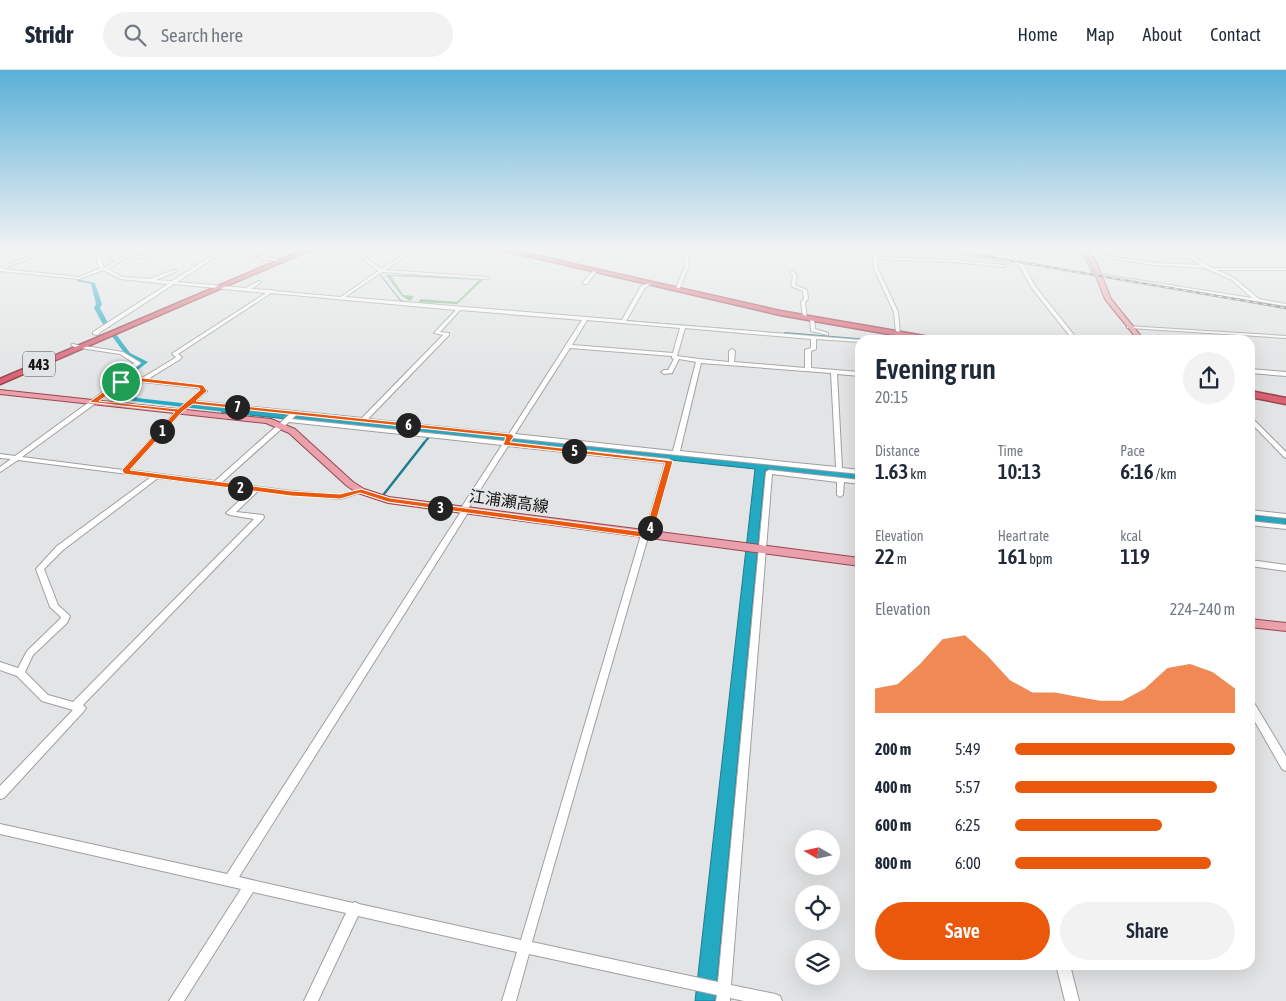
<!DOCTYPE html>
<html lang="en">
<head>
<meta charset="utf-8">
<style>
	:root { --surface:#fff; --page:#f2f2f3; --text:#1f2937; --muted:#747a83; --line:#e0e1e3; --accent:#ea580c }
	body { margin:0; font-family:"Asap Condensed","Noto Sans JP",sans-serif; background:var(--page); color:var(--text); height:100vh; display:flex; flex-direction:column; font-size:19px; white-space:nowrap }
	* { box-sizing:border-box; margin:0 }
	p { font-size:16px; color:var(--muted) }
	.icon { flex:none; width:28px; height:28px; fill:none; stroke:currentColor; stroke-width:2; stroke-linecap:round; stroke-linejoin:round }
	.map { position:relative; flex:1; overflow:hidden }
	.side { position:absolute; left:855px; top:265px; width:400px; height:635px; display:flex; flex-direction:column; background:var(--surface); border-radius:15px; box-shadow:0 5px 20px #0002 }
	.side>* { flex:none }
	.needle { width:32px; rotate:279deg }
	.buttons { position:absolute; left:795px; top:760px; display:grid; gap:10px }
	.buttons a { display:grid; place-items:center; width:45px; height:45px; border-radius:50%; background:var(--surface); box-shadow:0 5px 20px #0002; font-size:25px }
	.pin { position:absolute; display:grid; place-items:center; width:42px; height:42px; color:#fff; margin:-21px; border:2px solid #fff; border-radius:50%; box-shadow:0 1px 5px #0007 }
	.km { position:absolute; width:25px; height:25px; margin:-12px; border-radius:50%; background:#222; color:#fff; font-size:14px; line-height:25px; text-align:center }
	.round { display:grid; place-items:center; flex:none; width:52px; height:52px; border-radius:26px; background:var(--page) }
	.head { display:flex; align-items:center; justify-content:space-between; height:85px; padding:0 20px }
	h1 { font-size:28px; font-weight:600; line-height:38px }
	.metrics { display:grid; grid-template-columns:repeat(3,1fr); gap:8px; height:85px; padding:5px 20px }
	.metrics div { display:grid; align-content:center }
	.metrics b { font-size:21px; font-weight:600 }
	.metrics small { font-size:14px; font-weight:400 }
	.metrics p { font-size:14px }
	.chart { height:140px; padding:10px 20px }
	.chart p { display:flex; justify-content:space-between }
	.chart svg { width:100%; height:90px; margin-top:5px; fill:var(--accent); opacity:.7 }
	.button { display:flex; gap:10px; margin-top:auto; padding:10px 20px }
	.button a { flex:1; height:58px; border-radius:30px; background:var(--accent); color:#fff; font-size:20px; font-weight:600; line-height:58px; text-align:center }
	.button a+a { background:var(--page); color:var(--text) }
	ul { padding:0 20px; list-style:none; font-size:16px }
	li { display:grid; grid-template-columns:80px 60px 1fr; align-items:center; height:38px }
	li i { height:12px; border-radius:6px; background:var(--accent) }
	header { display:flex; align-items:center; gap:30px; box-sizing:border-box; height:70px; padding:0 25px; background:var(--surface); border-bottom:1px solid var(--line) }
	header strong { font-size:24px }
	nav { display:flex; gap:28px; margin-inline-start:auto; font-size:18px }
	.search { width:350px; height:45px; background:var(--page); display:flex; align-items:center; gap:12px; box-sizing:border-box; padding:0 18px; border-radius:28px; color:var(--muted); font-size:19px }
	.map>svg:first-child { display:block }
	.forest { fill:#6fb87e }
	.water { fill:#23a9c1; stroke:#1f7d8e }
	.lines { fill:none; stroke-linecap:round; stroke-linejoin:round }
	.stream-far2 { stroke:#1f7d8e; stroke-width:1 }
	.stream-far1 { stroke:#1f7d8e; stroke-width:2 }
	.stream { stroke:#1f7d8e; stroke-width:2.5 }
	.canal { fill:#23a9c1; fill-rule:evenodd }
	.minor-casing { stroke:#9f9fa1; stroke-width:2 }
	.major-casing { stroke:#974752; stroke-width:2 }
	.highway-casing { stroke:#974752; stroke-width:3 }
	.minor { fill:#fff; fill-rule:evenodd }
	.major { fill:#eba1ab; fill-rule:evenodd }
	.highway { fill:#dd6273; fill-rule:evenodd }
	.rail-casing { stroke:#626263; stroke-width:2.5 }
	.rail { stroke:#e3e4e5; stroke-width:1; stroke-dasharray:4.5; stroke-linecap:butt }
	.route { fill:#ea580c; stroke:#fff; fill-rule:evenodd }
	.labels { text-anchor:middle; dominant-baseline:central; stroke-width:4; stroke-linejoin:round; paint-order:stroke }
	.shield { fill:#e3e4e5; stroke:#535354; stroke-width:1 }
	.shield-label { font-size:15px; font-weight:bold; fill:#151516 }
	.street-label { font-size:16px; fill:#151516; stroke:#e3e4e5 }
</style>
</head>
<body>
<header>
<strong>Stridr</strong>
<div class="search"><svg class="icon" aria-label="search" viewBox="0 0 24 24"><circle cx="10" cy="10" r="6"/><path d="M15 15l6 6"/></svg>Search here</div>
<nav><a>Home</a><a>Map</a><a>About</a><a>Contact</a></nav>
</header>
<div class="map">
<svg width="1286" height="931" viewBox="0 0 1286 931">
	<rect width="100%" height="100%" fill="#e3e4e5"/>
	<polygon class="forest" points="386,205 429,205 484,209 457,234 418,232 421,229 457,232 479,210 391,206 403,225 414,226 410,231 402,226"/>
	<g class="water">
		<polygon points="226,338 860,404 860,410 765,400 715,931 695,931 755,399 221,342"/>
		<polygon points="1250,445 1286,448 1286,455 1250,451"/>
	</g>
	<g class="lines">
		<g class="stream-far2">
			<polyline points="362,179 364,185 372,193"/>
			<polyline points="1024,179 1075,183"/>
			<polyline points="1083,183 1092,203"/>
			<polyline points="115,192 109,187 118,179"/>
			<polyline points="375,198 400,230 405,232"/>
			<polyline points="448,236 801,265"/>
		</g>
		<g class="stream-far1">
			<polyline points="785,263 868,270"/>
			<polyline points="423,374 429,367"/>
		</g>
		<polyline class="stream" points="384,424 424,373"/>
		<g class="canal">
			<polygon points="77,209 95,213 102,234 100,238 110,257 109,258 105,258 94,238 96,234 91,214 77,211"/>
			<polygon points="112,264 116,264 130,283 148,292 127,308 137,328 234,339 237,341 234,343 132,331 121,307 141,292 126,285 111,265"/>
		</g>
		<defs>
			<g id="minor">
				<polygon points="21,179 26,179 8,186 0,184 0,182 8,184"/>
				<path d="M46 179H51L49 180 68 183 66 184 45 182 3 199 79 207 101 198 99 197 95 179H99L103 196 105 198C116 191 133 179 146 179L133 185 147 187 146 188 129 187 120 191 108 199 122 207 150 209 174 200 176 201 175 202 156 210 172 211 223 179H227L223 182 257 184 259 185 257 186 220 184 177 212 246 218 259 211 261 212 260 213 251 219 272 220 274 221 341 227 378 201 362 188V181L358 179 365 180V187L381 199 412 179H416L385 200 486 207 488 208 486 209 382 202 345 227 622 250 641 216 649 213 651 214 645 218 626 251 862 270H860V272L816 269V279L811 281V298L860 302V306L837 304 842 398 860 400V404L513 368 510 372 669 389 672 391 652 465 648 467 532 872 718 912 766 402 769 400 860 410V414L844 412 843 425 840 427 837 425V412L772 404 731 915 775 924 780 926 782 931H744L730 928V931H716L717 925 529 884 516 931H502L517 882 358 846 318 931H304L346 843 253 822 184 931H169L241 819 0 764V754L227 804 460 443 459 441 502 375 289 352 222 412 291 421 340 425 361 419 363 420 364 421 363 422 340 429 258 421 236 442 263 445 264 447 263 449 83 635 86 638 84 641 4 728 0 729V716L73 640 42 631 17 606 0 600V592L18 598 27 581 60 549 61 547 50 537 36 499 57 476 151 407 18 390 0 402V397L11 389 0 388V384L15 386 118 311V306L134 293 120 284 74 277 71 275 72 274 123 282 141 293 123 307V310L142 308 175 288 176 287 172 284 173 283 266 223 174 214 99 263V264L97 265 93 264V262L168 214 121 209 103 200 79 209 0 201V198ZM271 223 456 240 434 263 443 265 362 348 195 331 207 321 202 316 148 309 179 290 182 287 178 284ZM460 240 582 250 509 364 368 349 449 265V263L440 262ZM587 250 680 258 673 283 572 275ZM685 258 811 269V278L805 280V298L734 292 735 281 732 279 729 281V292L699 289 677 286ZM570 278 672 286V288L674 289 668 300H664L661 302 664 304 672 303 679 289 696 292 673 381 515 364ZM701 293 831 303 836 397 680 381ZM143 312 198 318 201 321 177 340 123 400 22 387 122 314ZM192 334 290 344 215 411 129 400 181 342ZM296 345 507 367 504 371 292 349ZM508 376 665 393 645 463 641 465 521 870 359 834 355 832 353 833 239 807 469 441 468 439ZM158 408 251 420 226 443 230 445 254 449 73 632 48 625 25 602 33 585 67 553 70 546 58 535 44 499 63 480Z"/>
				<polygon points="258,179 277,179 265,187 279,190 277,191 260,189 260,187 269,181"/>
				<polygon points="428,179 442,179 495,183 499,179 503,179 496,185 430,180"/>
				<polygon points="683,179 687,179 689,196 679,220 677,221 675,220 685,196"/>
				<polygon points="880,179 884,179 877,185 877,187 951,190 950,188 952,187 955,190 1004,195 1006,196 1004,197 954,192 877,189 878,199 898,242 900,264 898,265 896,264 894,242 874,199 873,185"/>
				<polygon points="934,179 941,179 1018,192 1008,179 1085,183 1156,193 1201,195 1177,179 1181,179 1212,198 1286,198 1286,200 1217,200 1234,208 1259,229 1286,234 1286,236 1097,205 1099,204 1252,228 1232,210 1205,198 1156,195 1085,185 1013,180 1025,197 1035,216 1078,270 1073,270 1031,217 1019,195"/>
				<polygon points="1237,179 1250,179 1286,182 1286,184 1239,180"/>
				<polygon points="594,200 597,201 587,214 583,214 583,212"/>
				<polygon points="791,201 793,201 797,205 795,215 807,220 808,229 805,232 807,249 803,248 801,232 804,229 803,221 791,216 793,205 790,202"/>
				<polygon points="810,248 814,249 815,259 828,263 828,265 811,261"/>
				<polygon points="1127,256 1286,266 1286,268 1129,258 1127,258"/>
				<polygon points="1250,299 1286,302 1286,306 1250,303"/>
				<polygon points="1250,347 1252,348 1286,382 1286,388 1284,387 1250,352"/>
				<polygon points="1250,440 1286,444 1286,448 1250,444"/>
				<polygon points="1250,451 1286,455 1286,459 1250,455"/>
				<polygon points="1250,490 1286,495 1286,501 1250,496"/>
				<polygon points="1250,630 1253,631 1286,686 1286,701 1282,699 1250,643"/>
				<polygon points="1056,895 1070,895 1079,931 1065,931"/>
			</g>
			<g id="major">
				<polygon points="1083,179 1087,179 1097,194 1111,229 1144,270 1138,270 1105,229 1091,194"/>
				<polygon points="0,320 271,349 295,359 353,412 364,419 389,427 860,488 860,496 388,433 358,423 347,416 289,363 266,353 0,324"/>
				<polygon points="1250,549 1286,553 1286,561 1250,557"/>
			</g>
			<g id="highway">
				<polygon points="305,179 312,179 0,314 0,309"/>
				<polygon points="498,179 507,179 780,241 936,268 940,270 923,270 780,245"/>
				<polygon points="1250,321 1286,328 1286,334 1250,327"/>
			</g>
		</defs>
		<use href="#minor" class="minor-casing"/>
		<use href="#major" class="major-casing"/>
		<use href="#highway" class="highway-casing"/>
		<use href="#minor" class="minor"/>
		<use href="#major" class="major"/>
		<use href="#highway" class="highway"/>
		<defs>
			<polyline id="rail" points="943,179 1286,238"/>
		</defs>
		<use href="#rail" class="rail-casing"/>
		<use href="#rail" class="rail"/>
	</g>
	<linearGradient id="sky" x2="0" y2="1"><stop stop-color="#59b0d8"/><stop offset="0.58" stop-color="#f2f3f3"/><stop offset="1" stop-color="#f2f3f3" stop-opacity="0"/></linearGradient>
	<rect width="1286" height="309" fill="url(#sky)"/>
	<path class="route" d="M143 308 203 315 207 321 196 331 511 364 514 366 510 372 673 391 652 466 648 468 388 432 360 423 340 429 291 426 124 404 122 400 175 342 89 332 119 311ZM143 312 199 318 200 320 178 339 99 331 123 314ZM193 334 506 367 503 375 665 393 645 462 390 428 361 419 340 424 291 421 130 400 182 342Z"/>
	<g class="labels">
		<rect class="shield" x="23" y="281.5" width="32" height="25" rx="4"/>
		<g class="shield-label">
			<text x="39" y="294">443</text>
		</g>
		<g class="street-label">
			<text transform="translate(509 431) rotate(8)">江浦瀬高線</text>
		</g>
	</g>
</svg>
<div class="buttons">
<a><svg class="needle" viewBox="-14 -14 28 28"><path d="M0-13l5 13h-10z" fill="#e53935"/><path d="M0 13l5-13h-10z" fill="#747a83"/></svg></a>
<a><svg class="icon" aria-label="locate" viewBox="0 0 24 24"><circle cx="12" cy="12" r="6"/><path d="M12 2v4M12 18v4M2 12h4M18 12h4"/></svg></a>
<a><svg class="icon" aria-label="layers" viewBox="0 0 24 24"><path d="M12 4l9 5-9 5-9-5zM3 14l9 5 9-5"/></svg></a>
</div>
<div class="pin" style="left:121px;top:312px;background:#1e9e55"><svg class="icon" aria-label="arrive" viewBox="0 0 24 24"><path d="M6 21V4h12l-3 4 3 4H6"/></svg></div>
<b class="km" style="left:162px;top:361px">1</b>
<b class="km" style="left:240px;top:418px">2</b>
<b class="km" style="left:440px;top:438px">3</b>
<b class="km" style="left:650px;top:458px">4</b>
<b class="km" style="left:574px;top:381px">5</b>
<b class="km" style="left:408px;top:355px">6</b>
<b class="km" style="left:237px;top:337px">7</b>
<section class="side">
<div class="head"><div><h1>Evening run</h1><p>20:15</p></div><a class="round"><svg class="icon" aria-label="share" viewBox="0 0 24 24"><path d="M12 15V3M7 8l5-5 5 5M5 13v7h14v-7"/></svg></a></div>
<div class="metrics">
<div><p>Distance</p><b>1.63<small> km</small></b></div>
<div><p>Time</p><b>10:13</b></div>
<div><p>Pace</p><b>6:16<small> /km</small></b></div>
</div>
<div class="metrics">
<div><p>Elevation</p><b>22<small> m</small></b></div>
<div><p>Heart rate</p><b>161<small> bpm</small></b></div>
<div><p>kcal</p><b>119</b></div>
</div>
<div class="chart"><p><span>Elevation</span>224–240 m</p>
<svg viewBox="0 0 160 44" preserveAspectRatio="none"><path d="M0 44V32L10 30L20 20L30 8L40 6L50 16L60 28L70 34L80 34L90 36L100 38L110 38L120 32L130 22L140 20L150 24L160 32V44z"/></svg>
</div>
<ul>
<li><b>200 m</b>5:49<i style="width:100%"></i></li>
<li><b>400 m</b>5:57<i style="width:92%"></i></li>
<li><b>600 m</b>6:25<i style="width:67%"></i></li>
<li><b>800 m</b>6:00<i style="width:89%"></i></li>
</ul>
<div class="button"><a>Save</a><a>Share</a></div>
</section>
</div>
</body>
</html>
